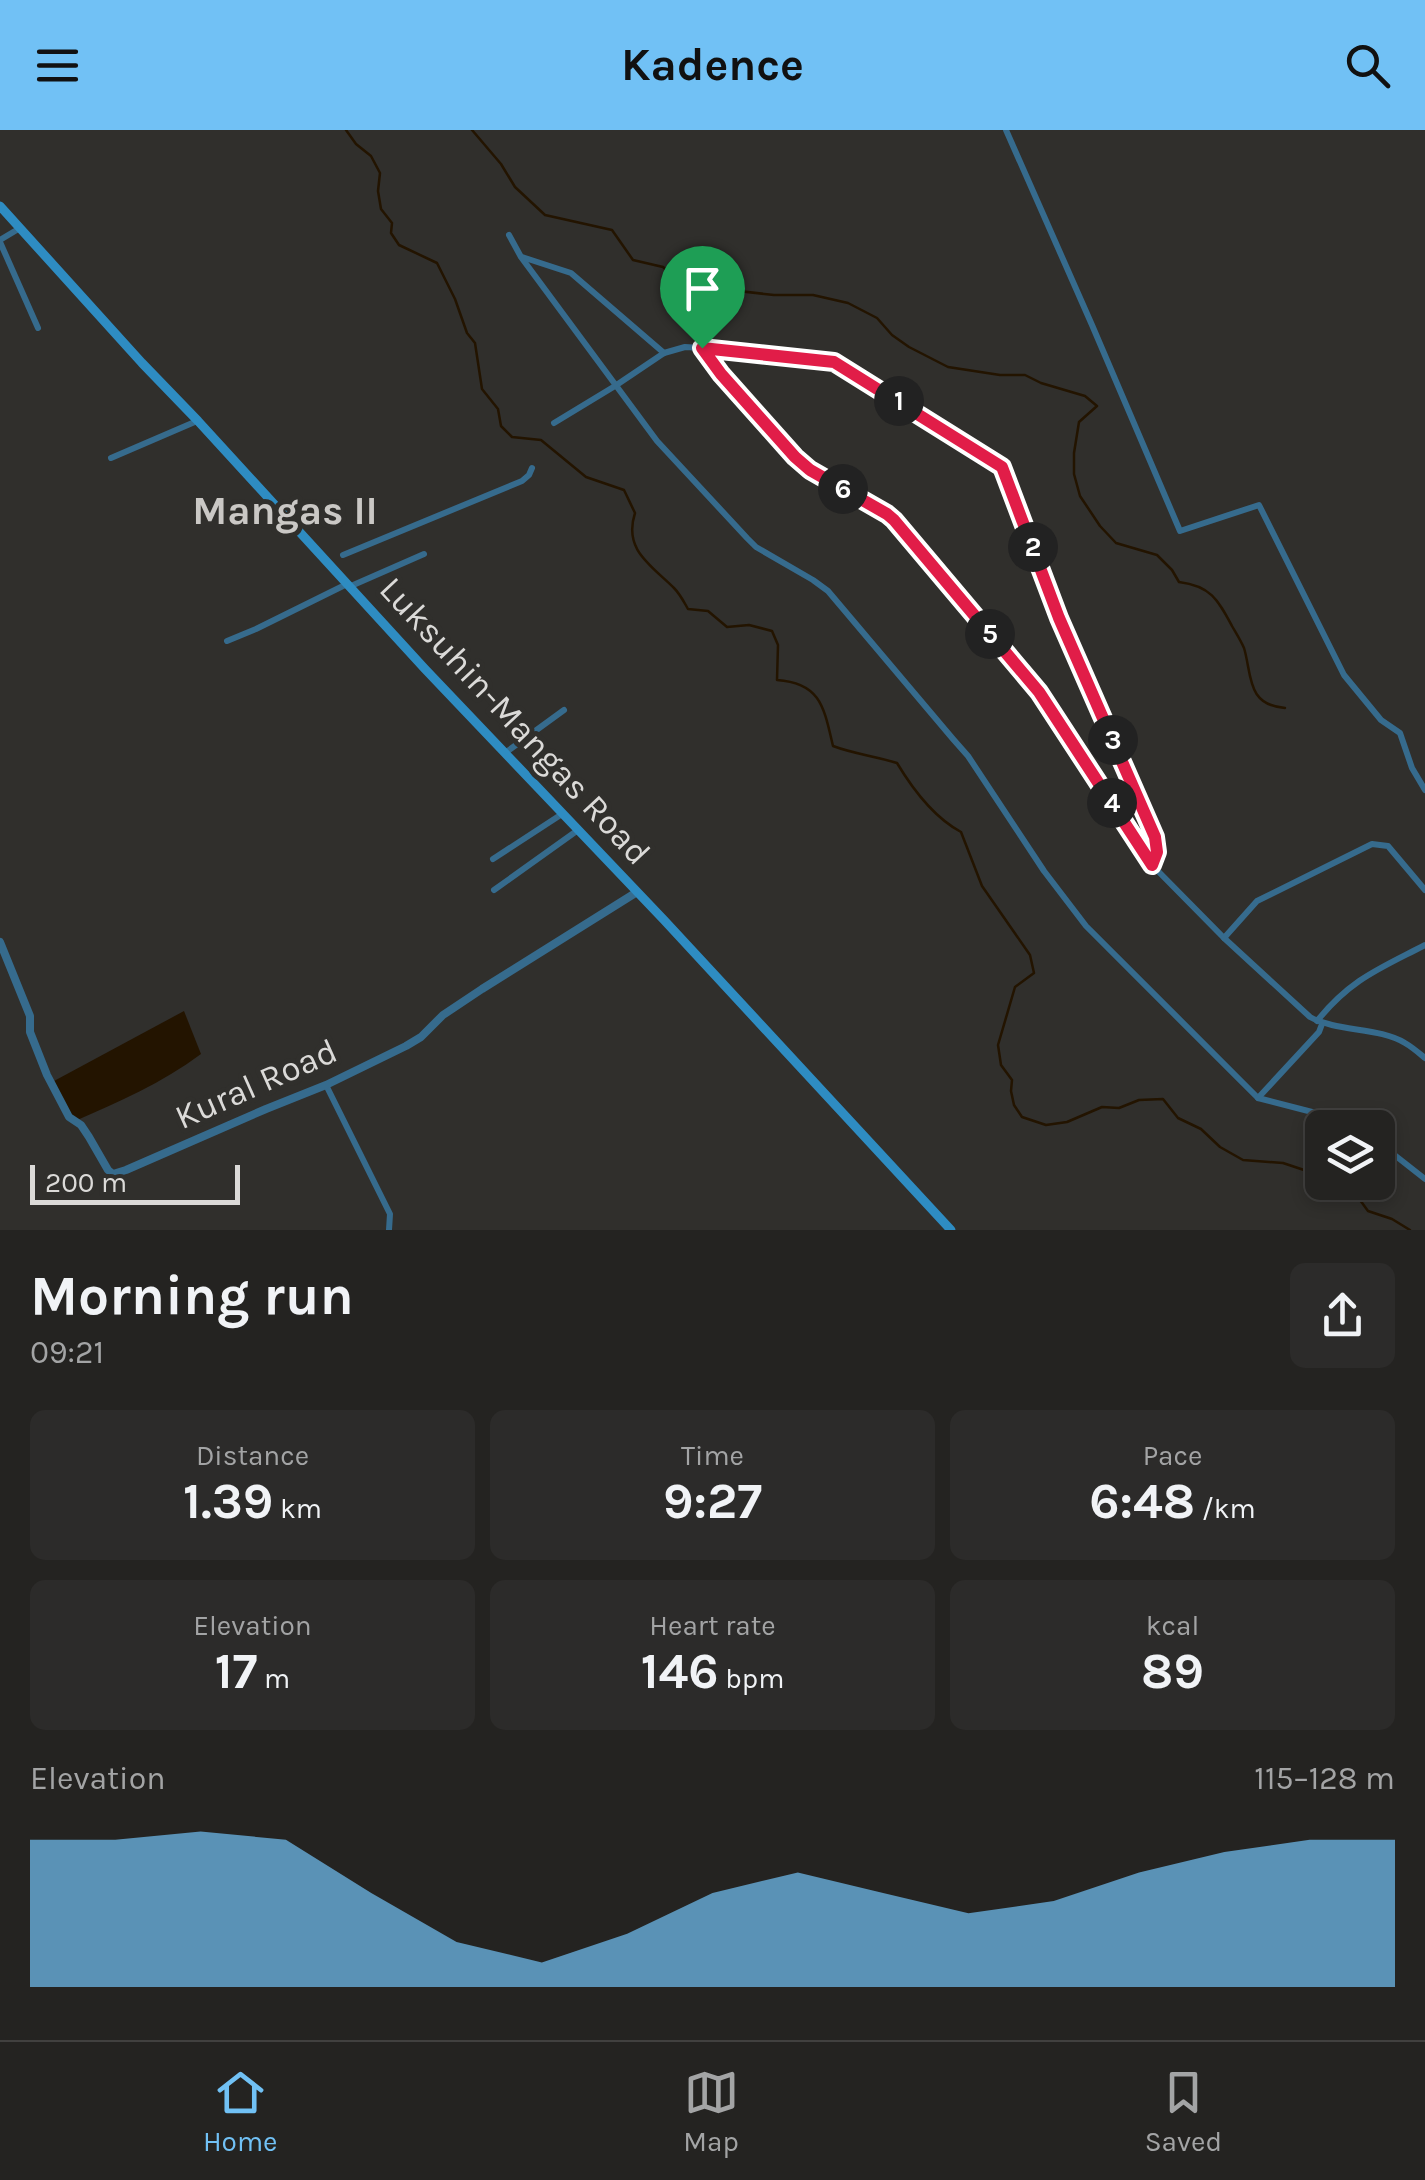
<!DOCTYPE html>
<html lang="en">
<head>
<meta charset="utf-8">
<style>
	:root { --surface:#242321; --page:#2c2b2a; --text:#f1f3f6; --muted:#a3a4a5; --line:#41403f; --accent:#71c1f5 }
	body { margin:0; font-family:Karla,sans-serif; background:var(--page); color:var(--text); height:100vh; display:flex; flex-direction:column; font-size:38px; white-space:nowrap }
	* { box-sizing:border-box; margin:0 }
	p { font-size:32px; color:var(--muted) }
	.icon { flex:none; width:55px; height:55px; fill:none; stroke:currentColor; stroke-width:2; stroke-linecap:round; stroke-linejoin:round }
	.map { position:relative; height:1100px; overflow:hidden }
	.panel { display:flex; flex-direction:column; background:var(--surface); flex:1 }
	.panel>* { flex:none }
	.tools { position:absolute; left:1305px; top:980px; display:grid; gap:20px }
	.tools a { display:grid; place-items:center; width:90px; height:90px; border-radius:15px; background:var(--surface); box-shadow:0 5px 15px #0003,0 0 0 2px var(--line); font-size:50px }
	.scale { position:absolute; left:30px; bottom:25px; width:210px; box-sizing:border-box; padding-left:10px; border:5px solid #dbdad8; border-top:0; font-size:28px; line-height:35px; white-space:nowrap; color:#dbdad8; -webkit-text-stroke:8px #302f2c; paint-order:stroke }
	.pin { position:absolute; display:grid; place-items:center; width:85px; height:85px; color:#fff; margin:-102px -42px; border-radius:50% 50% 50% 0; rotate:-45deg; box-shadow:0 0 10px #0007 }
	.pin .icon { rotate:45deg }
	.km { position:absolute; width:50px; height:50px; margin:-25px; border-radius:50%; background:#222; color:#fff; font-size:28px; line-height:50px; text-align:center }
	.round { display:grid; place-items:center; flex:none; width:105px; height:105px; border-radius:15px; background:var(--page) }
	.head { display:flex; align-items:center; justify-content:space-between; height:170px; padding:0 30px }
	h1 { font-size:55px; font-weight:700; line-height:75px }
	.metrics { display:grid; grid-template-columns:repeat(3,1fr); gap:15px; height:170px; padding:10px 30px }
	.metrics div { display:grid; align-content:center; border-radius:15px; background:var(--page); text-align:center }
	.metrics b { font-size:50px; font-weight:700 }
	.metrics small { font-size:28px; font-weight:400 }
	.metrics p { font-size:28px }
	.chart { height:280px; padding:20px 30px }
	.chart p { display:flex; justify-content:space-between }
	.chart svg { width:100%; height:180px; margin-top:10px; fill:var(--accent); opacity:.7 }
	header { display:flex; justify-content:space-between; align-items:center; height:130px; padding:0 30px; background:var(--accent); color:#111; font-size:45px; font-weight:700 }
	.menu { display:flex; justify-content:space-around; align-items:center; height:140px; border-top:2px solid var(--line); background:var(--surface); font-size:28px; color:var(--muted) }
	.menu a { display:grid; justify-items:center; gap:5px }
	.menu .current { color:var(--accent) }
	.map>svg:first-child { display:block }
	.water { fill:#231400 }
	.lines { fill:none; stroke-linecap:round; stroke-linejoin:round }
	.stream { stroke:#231400; stroke-width:2.5 }
	.minor { stroke:#366b8d; stroke-width:6 }
	.tertiary { stroke:#366b8d; stroke-width:8 }
	.secondary { stroke:#2e8cc2; stroke-width:9 }
	.route-casing { stroke:#fff; stroke-width:20 }
	.route { stroke:#e11d48; stroke-width:12 }
	.labels { text-anchor:middle; dominant-baseline:central; stroke-width:10; stroke-linejoin:round; paint-order:stroke }
	.street-label { font-size:35px; fill:#dbdad8; stroke:#302f2c }
	.quarter-label { font-size:40px; font-weight:bold; fill:#cac8c5; stroke:#302f2c }
</style>
</head>
<body>
<header><svg class="icon" aria-label="menu" viewBox="0 0 24 24"><path d="M4 6h16M4 12h16M4 18h16"/></svg>Kadence<svg class="icon" aria-label="search" viewBox="0 0 24 24"><circle cx="10" cy="10" r="6"/><path d="M15 15l6 6"/></svg></header>
<div class="map">
<svg width="1425" height="1100" viewBox="0 0 1425 1100">
	<rect width="100%" height="100%" fill="#302f2c"/>
	<path class="water" d="M184 881 201 924C162 953 119 972 75 991L54 951Z"/>
	<g class="lines">
		<g class="stream">
			<path d="M346 0 356 14 371 26 380 43 378 61 381 79 392 93 391 103 399 115 437 133 455 169 467 203 475 213 482 259 498 279 501 296 512 307 541 310 586 347 624 360 635 383C623 420 651 435 674 458 680 464 684 472 688 479L708 481 727 497 749 495 772 501 778 515 777 550C821 553 824 578 833 616 854 624 875 626 897 633 912 658 935 688 961 702L982 756 1030 825 1034 843 1015 857 998 915 1001 935 1012 950 1011 961 1014 975 1022 987 1046 995 1067 992 1102 977 1119 978 1139 970 1163 969 1178 988 1201 999 1220 1017 1243 1030 1283 1033 1322 1046"/>
			<path d="M472 0 501 34 515 57 545 85 612 100 633 130 663 137 674 147 712 158 774 165H813L848 173 877 188 892 205 909 217 948 237 1000 245H1025L1041 253 1085 266 1097 276 1079 292 1074 323V344L1080 366 1100 396 1116 413 1157 425 1172 440 1179 452C1211 456 1218 470 1232 496 1236 503 1241 511 1244 518 1252 544 1246 575 1285 578"/>
			<polyline points="1340,1052 1352,1059 1368,1081 1392,1089 1410,1100"/>
		</g>
		<g class="minor">
			<polyline points="1006,0 1092,195 1180,401 1259,375 1344,545 1381,590 1400,603 1412,638 1425,660"/>
			<polyline points="509,105 521,127 657,311 747,408 756,417 813,450 828,461 953,609 968,626 1044,741 1086,796 1258,968 1347,991 1358,998"/>
			<polyline points="0,110 20,98"/>
			<polyline points="0,112 38,198"/>
			<polyline points="522,127 571,143 664,223"/>
			<path d="M702 218 721 244 795 327 810 340 887 384 894 391 1039 562 1152 735 1224 808 1310 887C1337 902 1379 897 1405 913 1412 917 1419 923 1425 928"/>
			<polyline points="554,293 615,256 664,223 685,217 702,218 834,232 993,329 1002,337 1007,346 1059,488 1155,707 1157,722 1153,734"/>
			<polyline points="111,328 197,291"/>
			<polyline points="343,425 522,351 529,345 532,338"/>
			<polyline points="351,456 424,424"/>
			<polyline points="227,511 256,499 347,454"/>
			<polyline points="505,623 564,580"/>
			<polyline points="493,729 562,684"/>
			<polyline points="494,760 578,700"/>
			<polyline points="1224,808 1257,771 1372,714 1388,716 1425,760"/>
			<path d="M1317 891C1351 849 1379 839 1425 815"/>
			<polyline points="326,955 390,1084 389,1100"/>
			<polyline points="1258,968 1319,902 1322,894"/>
			<polyline points="1378,1012 1425,1049"/>
		</g>
		<polyline class="tertiary" points="0,812 30,886 30,902 47,945 69,987 81,995 89,1007 108,1040 113,1044 126,1040 266,979 326,955 406,916 421,907 443,885 482,859 637,762"/>
		<polyline class="secondary" points="0,76 142,233 198,291 425,539 664,790 951,1100"/>
	</g>
	<g class="lines">
		<defs>
			<polygon id="route" points="702,218 834,232 1002,337 1059,488 1155,707 1157,722 1152,735 1039,562 894,390 887,384 810,340 795,327 721,244"/>
		</defs>
		<use href="#route" class="route-casing"/>
		<use href="#route" class="route"/>
	</g>
	<g class="labels">
		<g class="street-label">
			<text transform="translate(515 591) rotate(47)">Luksuhin-Mangas Road</text>
			<text transform="translate(256 954) rotate(-24)">Kural Road</text>
		</g>
		<g class="quarter-label">
			<text x="285" y="380">Mangas II</text>
		</g>
	</g>
</svg>
<div class="tools">
<a><svg class="icon" aria-label="layers" viewBox="0 0 24 24"><path d="M12 4l9 5-9 5-9-5zM3 14l9 5 9-5"/></svg></a>
</div>
<div class="scale">200 m</div>
<div class="pin" style="left:702px;top:218px;background:#1e9e55"><svg class="icon" aria-label="arrive" viewBox="0 0 24 24"><path d="M6 21V4h12l-3 4 3 4H6"/></svg></div>
<b class="km" style="left:899px;top:271px">1</b>
<b class="km" style="left:1033px;top:417px">2</b>
<b class="km" style="left:1113px;top:610px">3</b>
<b class="km" style="left:1112px;top:673px">4</b>
<b class="km" style="left:990px;top:504px">5</b>
<b class="km" style="left:843px;top:359px">6</b>
</div>
<section class="panel">
<div class="head"><div><h1>Morning run</h1><p>09:21</p></div><a class="round"><svg class="icon" aria-label="share" viewBox="0 0 24 24"><path d="M12 15V3M7 8l5-5 5 5M5 13v7h14v-7"/></svg></a></div>
<div class="metrics">
<div><p>Distance</p><b>1.39<small> km</small></b></div>
<div><p>Time</p><b>9:27</b></div>
<div><p>Pace</p><b>6:48<small> /km</small></b></div>
</div>
<div class="metrics">
<div><p>Elevation</p><b>17<small> m</small></b></div>
<div><p>Heart rate</p><b>146<small> bpm</small></b></div>
<div><p>kcal</p><b>89</b></div>
</div>
<div class="chart"><p><span>Elevation</span>115–128 m</p>
<svg viewBox="0 0 160 44" preserveAspectRatio="none"><path d="M0 44V8L10 8L20 6L30 8L40 21L50 33L60 38L70 31L80 21L90 16L100 21L110 26L120 23L130 16L140 11L150 8L160 8V44z"/></svg>
</div>
</section>
<nav class="menu">
<a class="current"><svg class="icon" aria-label="home" viewBox="0 0 24 24"><path d="M3 11l9-7 9 7M6 9v11h12V9"/></svg>Home</a>
<a><svg class="icon" aria-label="map" viewBox="0 0 24 24"><path d="M3 6l6-2 6 2 6-2v14l-6 2-6-2-6 2zM9 4v14M15 6v14"/></svg>Map</a>
<a><svg class="icon" aria-label="saved" viewBox="0 0 24 24"><path d="M7 4h10v16l-5-4-5 4z"/></svg>Saved</a>
</nav>
</body>
</html>
